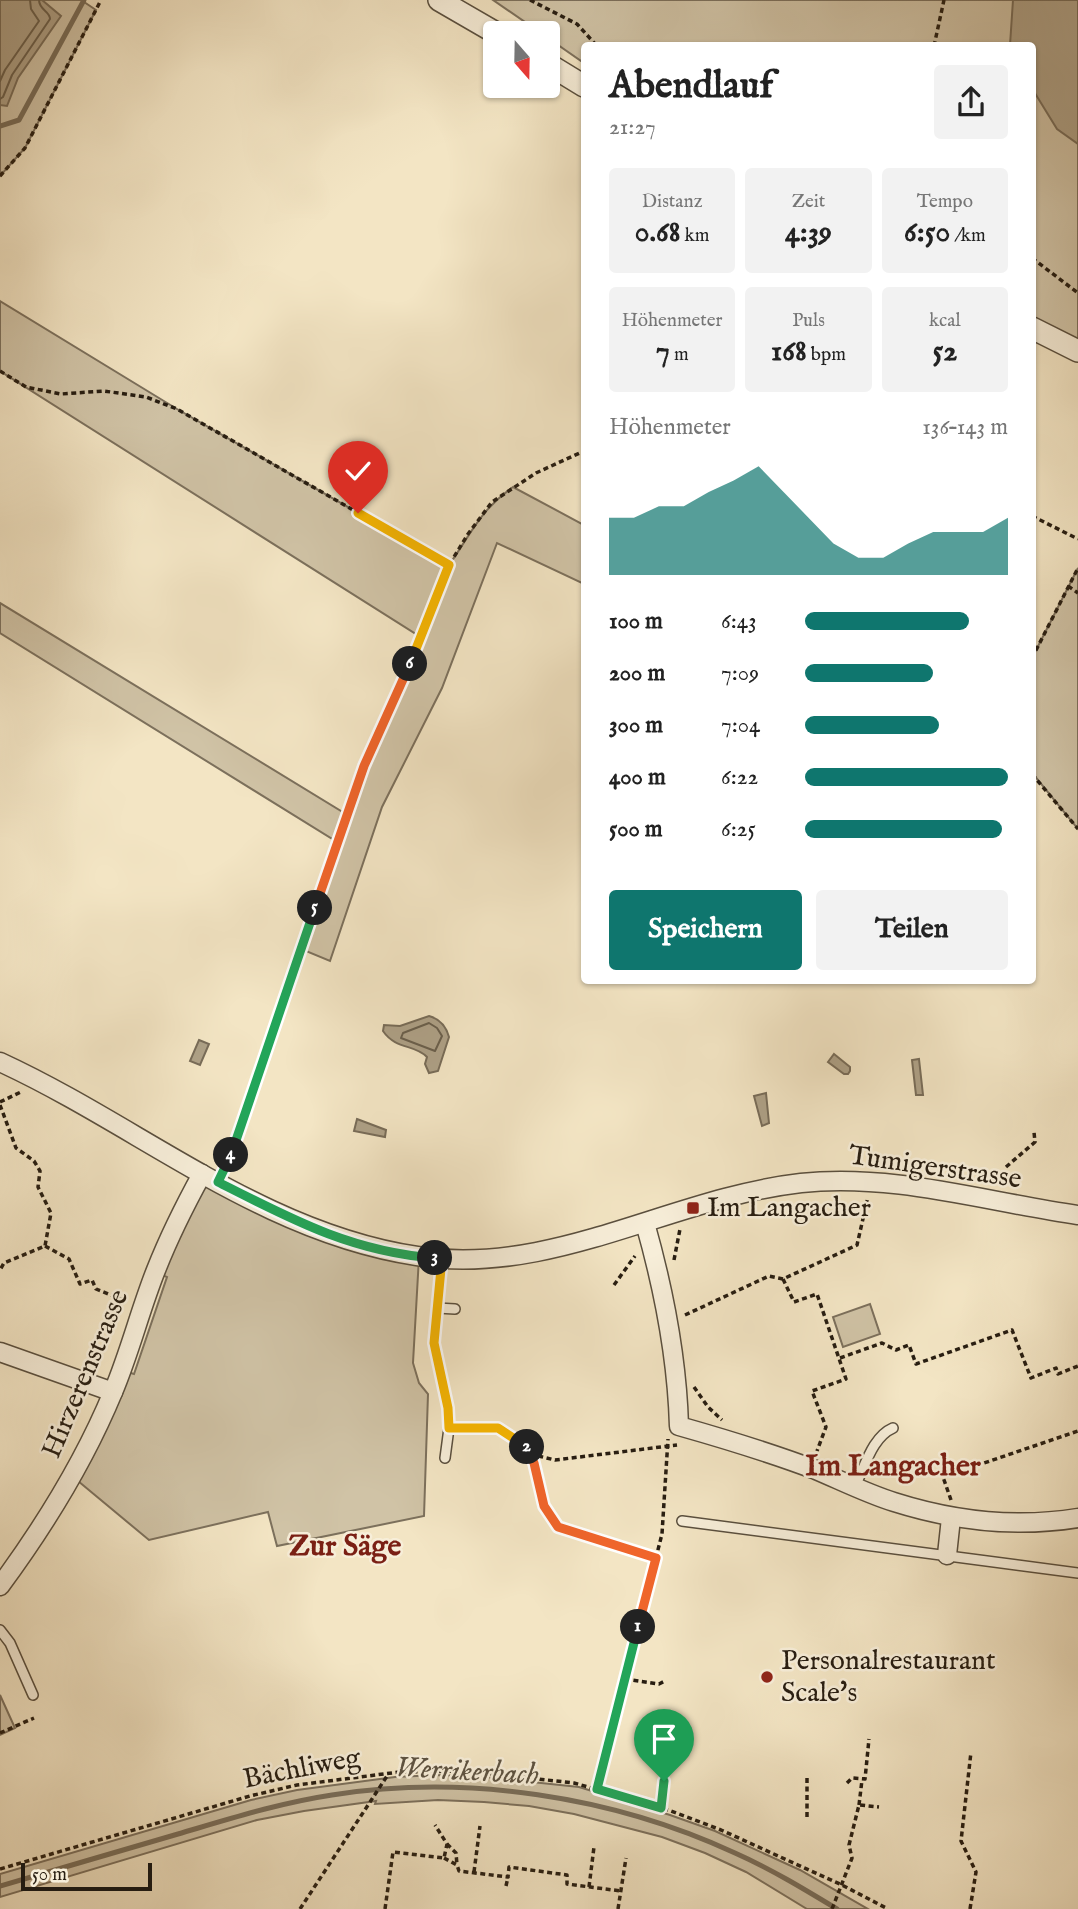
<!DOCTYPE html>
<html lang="de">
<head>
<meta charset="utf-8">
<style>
	:root { --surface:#fff; --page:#f2f2f2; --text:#222; --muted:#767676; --accent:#0f766e }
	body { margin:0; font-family:"IM FELL English",serif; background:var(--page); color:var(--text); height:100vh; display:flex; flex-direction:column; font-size:26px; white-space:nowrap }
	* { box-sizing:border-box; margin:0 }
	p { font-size:23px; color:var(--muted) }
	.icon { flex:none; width:38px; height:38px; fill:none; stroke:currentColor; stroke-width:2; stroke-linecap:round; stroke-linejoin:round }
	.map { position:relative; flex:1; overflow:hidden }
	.panel { position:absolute; left:581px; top:42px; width:455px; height:942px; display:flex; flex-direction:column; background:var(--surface); border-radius:7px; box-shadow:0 2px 5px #0004 }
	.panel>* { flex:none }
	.needle { width:46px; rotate:160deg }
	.tools { position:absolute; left:483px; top:21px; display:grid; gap:14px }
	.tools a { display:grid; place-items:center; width:77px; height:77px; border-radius:7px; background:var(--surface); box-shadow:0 2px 5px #0004; font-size:35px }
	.scale { position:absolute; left:21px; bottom:18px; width:131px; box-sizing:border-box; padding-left:7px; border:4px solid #271d11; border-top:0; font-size:19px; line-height:24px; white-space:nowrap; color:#271d11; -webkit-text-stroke:5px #f7eed9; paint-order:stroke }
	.pin { position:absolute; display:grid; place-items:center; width:60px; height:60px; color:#fff; margin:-72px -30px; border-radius:50% 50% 50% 0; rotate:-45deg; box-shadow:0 0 7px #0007 }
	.pin .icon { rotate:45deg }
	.km { position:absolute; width:35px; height:35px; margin:-18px; border-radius:50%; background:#222; color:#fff; font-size:19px; line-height:35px; text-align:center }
	.round { display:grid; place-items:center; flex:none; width:74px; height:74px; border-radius:7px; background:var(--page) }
	.headline { display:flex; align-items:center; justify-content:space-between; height:119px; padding:0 28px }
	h1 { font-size:38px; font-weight:700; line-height:52px }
	.figures { display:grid; grid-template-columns:repeat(3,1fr); gap:10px; height:119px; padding:7px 28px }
	.figures div { display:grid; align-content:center; border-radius:7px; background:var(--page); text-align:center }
	.figures b { font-size:30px; font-weight:700 }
	.figures small { font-size:19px; font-weight:400 }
	.figures p { font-size:19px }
	.chart { height:196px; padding:14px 28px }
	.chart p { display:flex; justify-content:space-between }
	.chart svg { width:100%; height:126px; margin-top:7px; fill:var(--accent); opacity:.7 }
	.button { display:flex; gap:14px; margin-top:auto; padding:14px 28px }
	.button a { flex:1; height:80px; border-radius:7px; background:var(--accent); color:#fff; font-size:28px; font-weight:700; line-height:80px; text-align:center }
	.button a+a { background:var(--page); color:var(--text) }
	ul { padding:0 28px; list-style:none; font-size:23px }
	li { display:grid; grid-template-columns:112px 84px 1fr; align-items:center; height:52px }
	li i { height:18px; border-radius:9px; background:var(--accent) }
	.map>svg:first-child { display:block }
	.green { fill:#d0c3a6; stroke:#7c705c; stroke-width:2 }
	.water { fill:#aea187; stroke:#786c58; stroke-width:2 }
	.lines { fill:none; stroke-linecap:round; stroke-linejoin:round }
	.shore { stroke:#6a5f4c; stroke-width:2 }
	.stream { stroke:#786c58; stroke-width:5 }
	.service-casing { stroke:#5a4f3e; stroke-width:12 }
	.minor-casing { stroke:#5a4f3e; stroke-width:21 }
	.tertiary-casing { stroke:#5a4f3e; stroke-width:24 }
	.path { stroke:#271d11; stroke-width:3.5; stroke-dasharray:5 3.5; stroke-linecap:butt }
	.service { stroke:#f7eed9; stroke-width:9 }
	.minor { stroke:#f7eed9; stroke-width:18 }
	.tertiary { stroke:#f7eed9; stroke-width:21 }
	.split-1-casing { stroke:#fff; stroke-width:14 }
	.split-2-casing { stroke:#fff; stroke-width:14 }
	.split-3-casing { stroke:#fff; stroke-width:14 }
	.split-4-casing { stroke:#fff; stroke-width:14 }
	.split-5-casing { stroke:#fff; stroke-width:14 }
	.split-6-casing { stroke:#fff; stroke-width:14 }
	.split-7-casing { stroke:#fff; stroke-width:14 }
	.split-1 { stroke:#22a559; stroke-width:9 }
	.split-2 { stroke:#f0652b; stroke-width:9 }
	.split-3 { stroke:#f5b400; stroke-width:9 }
	.split-4 { stroke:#22a559; stroke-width:9 }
	.split-5 { stroke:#22a559; stroke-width:9 }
	.split-6 { stroke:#f0652b; stroke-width:9 }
	.split-7 { stroke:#f5b400; stroke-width:9 }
	.poi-dot { fill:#8f2418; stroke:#f7eed9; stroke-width:2.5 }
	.labels { text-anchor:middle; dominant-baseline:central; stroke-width:5; stroke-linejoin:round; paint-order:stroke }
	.street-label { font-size:28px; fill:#271d11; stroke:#f7eed9 }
	.poi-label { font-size:28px; fill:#271d11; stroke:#f7eed9; text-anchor:start }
	.neighbourhood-label { font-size:30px; font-weight:bold; fill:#7a1f14; stroke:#f7eed9 }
	.water-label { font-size:30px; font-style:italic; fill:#5d5240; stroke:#f7eed9 }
</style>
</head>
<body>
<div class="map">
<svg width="1078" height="1909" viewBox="0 0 1078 1909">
	<rect width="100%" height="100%" fill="#f3e5c4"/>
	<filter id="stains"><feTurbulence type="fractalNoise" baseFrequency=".00286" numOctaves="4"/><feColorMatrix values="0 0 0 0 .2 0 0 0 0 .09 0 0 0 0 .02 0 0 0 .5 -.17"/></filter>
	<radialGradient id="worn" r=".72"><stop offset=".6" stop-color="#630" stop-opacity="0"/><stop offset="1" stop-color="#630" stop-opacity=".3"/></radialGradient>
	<g class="green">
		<polygon points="0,0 81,0 96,10 25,148 0,176"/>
		<polygon points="493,0 1058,0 1078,72 1078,351 1033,328 1032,46 584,46 584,63 548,38 548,33 541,33"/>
		<path d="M0 301 177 409 449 565C471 534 480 510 513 487L584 525V584L497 543 442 688 382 807 330 961 301 949 337 842 0 633V603L346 814 364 766 422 638 0 371Z"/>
		<polygon points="1078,568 1078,829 1033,774 1032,658"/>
		<polygon points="202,1174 303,1226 419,1257 413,1363 419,1383 428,1394 424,1516 277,1546 268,1512 149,1540 72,1476 121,1370 134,1374 167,1277 155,1272"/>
		<polygon points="870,1304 880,1334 843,1347 833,1317"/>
		<polygon points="0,1695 15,1728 0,1735"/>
		<polygon points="438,1775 485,1777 579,1787 670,1815 715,1831 800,1870 868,1909 807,1909 746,1872 705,1853 662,1837 574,1814 529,1806 484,1802 438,1800 375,1804 376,1801 304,1811 257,1820 0,1897 0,1874 251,1800 297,1790 395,1777"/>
	</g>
	<g class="water">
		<polygon points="0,0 42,0 61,16 18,78 7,106 0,105"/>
		<polygon points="1013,0 1078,0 1078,144 1057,129 1033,90 1032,46 1010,45"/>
		<path d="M429 1016C440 1019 446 1026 449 1037L438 1071 429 1073 425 1064 427 1057C415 1044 396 1050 383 1031L384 1025 400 1026Z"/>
		<polygon points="199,1040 209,1044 200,1065 190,1061"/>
		<polygon points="834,1054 850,1067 850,1071 848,1074 844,1074 828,1062"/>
		<polygon points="919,1059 923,1095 916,1095 912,1060"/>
		<polygon points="766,1093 769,1123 762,1126 754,1096"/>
		<polygon points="357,1119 386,1130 385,1137 354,1131"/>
	</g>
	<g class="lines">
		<g class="shore">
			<polyline points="0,81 5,70 39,21 31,9 30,0"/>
			<path d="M0 99 3 97 12 75 50 19C50 11 39 10 39 0"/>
			<polygon points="429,1023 437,1028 442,1036 435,1051 401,1038 403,1033"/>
		</g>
		<g class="stream">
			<polyline points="0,126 19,120 84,0"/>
			<path d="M0 1886C59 1869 119 1851 178 1834 229 1819 279 1803 332 1795 466 1774 612 1796 735 1853 771 1869 804 1889 837 1909"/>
		</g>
		<defs>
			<g id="service">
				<polyline points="442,1258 434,1343 448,1408 449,1428 445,1458"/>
				<polyline points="437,1308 455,1309"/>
				<path d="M855 1486C865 1467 872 1437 893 1428"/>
				<polyline points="682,1521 1078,1573"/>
				<polyline points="0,1630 10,1643 33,1695"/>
			</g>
			<g id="minor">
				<path d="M0 1062C139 1126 262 1233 417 1256 552 1277 670 1198 801 1183 894 1173 986 1202 1078 1215"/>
				<path d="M645 1223C664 1290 677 1357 679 1426 725 1439 771 1453 816 1470 842 1481 868 1494 894 1502 954 1521 1016 1528 1078 1518"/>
				<polyline points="0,1352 113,1392"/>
				<polyline points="947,1555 951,1518"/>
				<path d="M0 1586C45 1525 84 1462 113 1392 130 1352 140 1310 156 1270 169 1237 185 1205 202 1174"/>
			</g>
			<g id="tertiary">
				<polyline points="439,0 496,33"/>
				<polyline points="548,64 584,86"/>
				<polyline points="1032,328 1078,351"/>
			</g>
		</defs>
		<use href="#service" class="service-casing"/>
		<use href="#minor" class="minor-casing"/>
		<use href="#tertiary" class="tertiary-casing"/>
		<g class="path">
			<polyline points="530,0 577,24 597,46"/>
			<polyline points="512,24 529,33"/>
			<polyline points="934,46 944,0"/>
			<polyline points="0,176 25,148 101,0"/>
			<polyline points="1032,258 1078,293"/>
			<polyline points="0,371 26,387 61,394 104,391 146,397 177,409 449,565"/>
			<polyline points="1032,516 1078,539"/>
			<polyline points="1068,586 1078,593"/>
			<polyline points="1032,658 1078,568"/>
			<polyline points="1032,774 1078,829"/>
			<polyline points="0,1102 21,1092"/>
			<polyline points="0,1105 16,1148 34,1161 40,1171 38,1187 51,1213 45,1246 4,1263 0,1270"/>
			<polyline points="1006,1167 1035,1142 1034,1132"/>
			<polyline points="225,1169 364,766 422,638 449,565 468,534 492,502 536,473 584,451"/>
			<polyline points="45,1246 69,1259 80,1284 92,1280 96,1289 126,1301"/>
			<polyline points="674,1260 680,1229"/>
			<polyline points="783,1279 794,1302 817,1294 846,1379 812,1391 826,1427 817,1451"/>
			<polyline points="614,1285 635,1256"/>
			<polyline points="685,1315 769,1276 783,1279 857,1245 868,1197"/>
			<polyline points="840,1358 882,1343 896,1350 909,1345 916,1364 1012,1330 1031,1378 1056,1368 1058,1374 1078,1366"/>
			<polyline points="694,1387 708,1407 722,1420"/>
			<polyline points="462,1428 498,1428 527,1448 534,1463 544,1506 558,1527 656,1558"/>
			<polyline points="530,1454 555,1460 677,1445"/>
			<polyline points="951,1500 943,1477 1078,1431"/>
			<polyline points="625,1679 659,1684 665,1681"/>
			<polyline points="0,1733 34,1718"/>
			<polyline points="847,1783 852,1778 865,1779 869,1739"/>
			<polyline points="597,1789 662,1534 668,1439"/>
			<polyline points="859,1805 862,1780"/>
			<polyline points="661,1808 664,1781"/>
			<polyline points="807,1817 807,1778"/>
			<polyline points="447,1844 456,1853 457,1865"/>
			<polyline points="444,1858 457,1865 459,1871 508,1877 509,1867 567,1875 567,1884 621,1891"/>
			<polyline points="0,1869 250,1796 297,1785 399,1772 465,1771 574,1783 671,1811 721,1830 842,1885 888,1909"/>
			<polyline points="474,1872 480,1826"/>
			<polyline points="506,1886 508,1877"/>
			<polyline points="589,1887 594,1847"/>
			<polyline points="300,1909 389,1773"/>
			<polyline points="385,1909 393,1852 444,1858 447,1844 435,1825"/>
			<polyline points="618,1909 626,1858"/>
			<polyline points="832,1909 852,1858 849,1845 859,1805 879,1807"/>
			<polyline points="970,1909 976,1872 961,1841 971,1752"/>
		</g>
		<use href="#service" class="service"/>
		<use href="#minor" class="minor"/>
		<use href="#tertiary" class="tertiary"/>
	</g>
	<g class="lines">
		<defs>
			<polyline id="split-1" points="638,1627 597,1789 661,1808 664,1781"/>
			<polyline id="split-2" points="527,1447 534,1463 544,1506 558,1527 656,1558 638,1627"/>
			<polyline id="split-3" points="435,1258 442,1258 434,1343 448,1408 449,1428 498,1428 527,1447"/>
			<path id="split-4" d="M231 1155 218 1182C291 1219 352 1252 435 1258"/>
			<polyline id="split-5" points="231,1155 315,908"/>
			<polyline id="split-6" points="315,908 364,766 410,664"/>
			<polyline id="split-7" points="358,513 449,565 410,664"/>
		</defs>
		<use href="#split-1" class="split-1-casing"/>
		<use href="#split-2" class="split-2-casing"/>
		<use href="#split-3" class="split-3-casing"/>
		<use href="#split-4" class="split-4-casing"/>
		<use href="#split-5" class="split-5-casing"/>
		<use href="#split-6" class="split-6-casing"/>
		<use href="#split-7" class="split-7-casing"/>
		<use href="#split-1" class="split-1"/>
		<use href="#split-2" class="split-2"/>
		<use href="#split-3" class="split-3"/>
		<use href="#split-4" class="split-4"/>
		<use href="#split-5" class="split-5"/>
		<use href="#split-6" class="split-6"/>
		<use href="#split-7" class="split-7"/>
	</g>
	<g class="poi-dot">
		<rect x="686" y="1201" width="14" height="14" rx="3.5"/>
		<circle cx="767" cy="1677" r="7"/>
	</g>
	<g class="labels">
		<g class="street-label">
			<text transform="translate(935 1168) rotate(8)">Tumigerstrasse</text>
			<text transform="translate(86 1374) rotate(-67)">Hirzerenstrasse</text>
			<text transform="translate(302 1769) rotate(-11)">Bächliweg</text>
		</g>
		<g class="poi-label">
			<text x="707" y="1208">Im Langacher</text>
			<text x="781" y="1661">Personalrestaurant<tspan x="781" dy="32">Scale's</tspan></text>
		</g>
		<g class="neighbourhood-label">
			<text x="893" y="1467">Im Langacher</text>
			<text x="345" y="1547">Zur Säge</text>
		</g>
		<g class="water-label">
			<text transform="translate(467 1772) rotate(3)">Werrikerbach</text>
		</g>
	</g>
	<rect width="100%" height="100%" filter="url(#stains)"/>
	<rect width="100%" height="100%" fill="url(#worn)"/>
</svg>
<div class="tools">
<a><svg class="needle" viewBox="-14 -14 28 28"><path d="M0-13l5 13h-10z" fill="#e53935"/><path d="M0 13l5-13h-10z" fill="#767676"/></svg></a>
</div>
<div class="scale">50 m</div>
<div class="pin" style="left:664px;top:1781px;background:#1e9e55"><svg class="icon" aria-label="arrive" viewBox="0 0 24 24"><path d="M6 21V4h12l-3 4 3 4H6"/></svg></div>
<div class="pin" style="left:358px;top:513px;background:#d93025"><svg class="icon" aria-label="check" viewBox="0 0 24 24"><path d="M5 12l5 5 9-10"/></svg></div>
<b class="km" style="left:638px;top:1627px">1</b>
<b class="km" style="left:527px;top:1447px">2</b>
<b class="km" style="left:435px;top:1258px">3</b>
<b class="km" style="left:231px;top:1155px">4</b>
<b class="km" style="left:315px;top:908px">5</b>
<b class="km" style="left:410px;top:664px">6</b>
<section class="panel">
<div class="headline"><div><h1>Abendlauf</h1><p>21:27</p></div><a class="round"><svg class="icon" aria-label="share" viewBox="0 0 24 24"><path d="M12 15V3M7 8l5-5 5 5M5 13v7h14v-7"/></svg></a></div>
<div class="figures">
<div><p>Distanz</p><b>0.68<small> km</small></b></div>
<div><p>Zeit</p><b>4:39</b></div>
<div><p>Tempo</p><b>6:50<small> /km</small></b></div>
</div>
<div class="figures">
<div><p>Höhenmeter</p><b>7<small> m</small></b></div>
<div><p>Puls</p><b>168<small> bpm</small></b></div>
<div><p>kcal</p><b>52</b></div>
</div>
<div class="chart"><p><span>Höhenmeter</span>136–143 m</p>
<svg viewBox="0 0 160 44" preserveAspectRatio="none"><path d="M0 44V24L10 24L20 20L30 20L40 15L50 11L60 6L70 15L80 24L90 33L100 38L110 38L120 33L130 29L140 29L150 29L160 24V44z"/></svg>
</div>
<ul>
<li><b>100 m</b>6:43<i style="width:81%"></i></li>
<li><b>200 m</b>7:09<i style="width:63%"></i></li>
<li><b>300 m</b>7:04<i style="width:66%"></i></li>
<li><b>400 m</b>6:22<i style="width:100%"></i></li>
<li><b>500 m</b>6:25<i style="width:97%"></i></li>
</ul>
<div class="button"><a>Speichern</a><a>Teilen</a></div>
</section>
</div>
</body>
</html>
